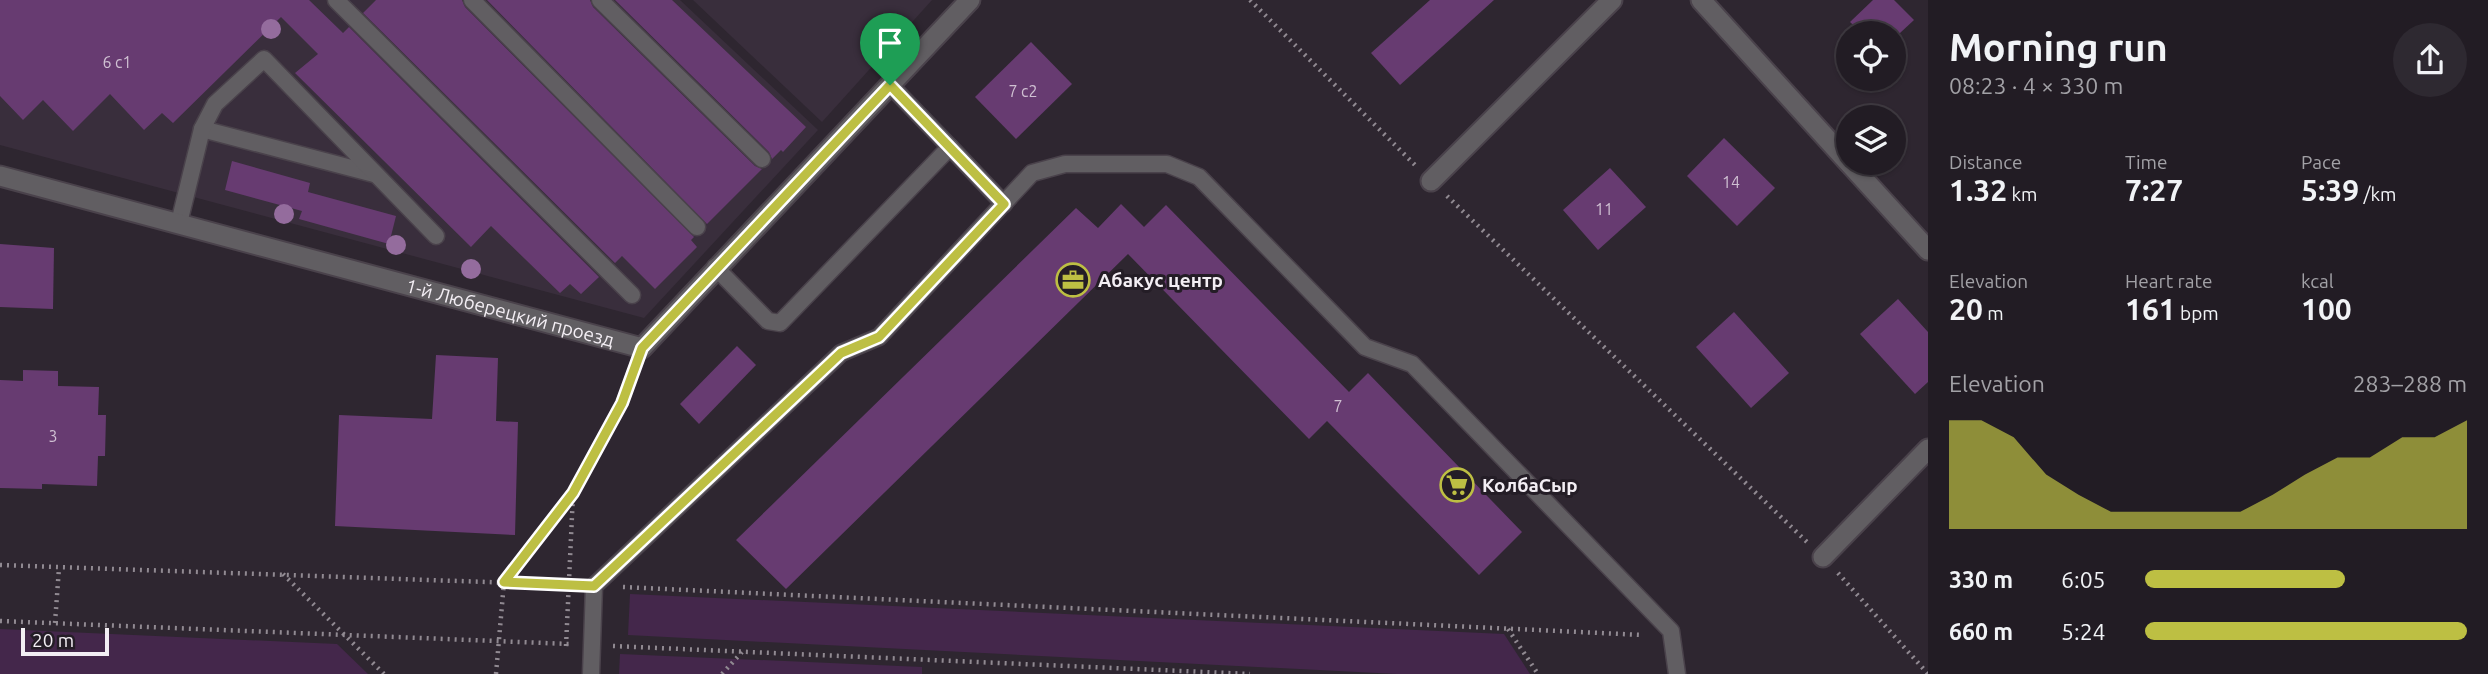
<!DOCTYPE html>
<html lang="en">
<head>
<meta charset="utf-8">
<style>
	:root { --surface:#221c24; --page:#2e2931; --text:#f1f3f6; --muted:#a2a1a6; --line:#3f3a41; --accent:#bdbf43 }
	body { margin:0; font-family:Ubuntu,sans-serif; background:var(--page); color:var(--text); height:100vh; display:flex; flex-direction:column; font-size:26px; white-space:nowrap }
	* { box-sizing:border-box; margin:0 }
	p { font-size:23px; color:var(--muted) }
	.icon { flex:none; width:38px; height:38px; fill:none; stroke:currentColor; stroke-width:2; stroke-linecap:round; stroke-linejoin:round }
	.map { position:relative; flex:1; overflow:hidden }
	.details { display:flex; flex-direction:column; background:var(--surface); width:560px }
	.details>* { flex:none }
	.fabs { position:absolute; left:1836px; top:21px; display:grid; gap:14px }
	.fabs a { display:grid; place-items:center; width:70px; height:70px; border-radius:50%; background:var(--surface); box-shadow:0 2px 5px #0004,0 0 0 2px var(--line); font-size:35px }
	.scale { position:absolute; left:21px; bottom:18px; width:88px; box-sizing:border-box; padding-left:7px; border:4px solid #f3eef4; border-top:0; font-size:19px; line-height:24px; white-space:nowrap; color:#f3eef4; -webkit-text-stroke:5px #241d26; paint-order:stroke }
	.pin { position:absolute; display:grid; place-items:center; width:60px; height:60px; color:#fff; margin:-72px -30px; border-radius:50% 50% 50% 0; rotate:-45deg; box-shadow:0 0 7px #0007 }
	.pin .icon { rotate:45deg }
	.round { display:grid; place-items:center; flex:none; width:74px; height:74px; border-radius:37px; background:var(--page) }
	.summary { display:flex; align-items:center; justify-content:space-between; height:119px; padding:0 21px }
	h1 { font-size:38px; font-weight:600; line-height:52px }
	.stats { display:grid; grid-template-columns:repeat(3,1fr); gap:10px; height:119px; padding:7px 21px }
	.stats div { display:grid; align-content:center }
	.stats b { font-size:30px; font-weight:600 }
	.stats small { font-size:19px; font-weight:400 }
	.stats p { font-size:19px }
	.chart { height:196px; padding:14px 21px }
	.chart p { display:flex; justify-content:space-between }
	.chart svg { width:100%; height:126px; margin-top:7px; fill:var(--accent); opacity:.7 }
	ul { padding:0 21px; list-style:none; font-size:23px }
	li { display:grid; grid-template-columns:112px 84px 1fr; align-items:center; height:52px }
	li i { height:18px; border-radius:9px; background:var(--accent) }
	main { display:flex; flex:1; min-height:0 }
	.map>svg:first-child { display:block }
	.built { fill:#392e3c }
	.green { fill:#44274b }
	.building { fill:#673b71 }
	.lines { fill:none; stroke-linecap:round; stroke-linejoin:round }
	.service-casing { stroke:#4a424b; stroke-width:19 }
	.minor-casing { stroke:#4a424b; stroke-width:23 }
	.path { stroke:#918a92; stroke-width:4.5; stroke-dasharray:2 5; stroke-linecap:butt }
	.service { stroke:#615e62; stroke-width:16 }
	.minor { stroke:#615e62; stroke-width:19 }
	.tree { fill:#946c9d }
	.route-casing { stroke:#fff; stroke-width:14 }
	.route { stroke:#bdbf43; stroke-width:9 }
	.labels { text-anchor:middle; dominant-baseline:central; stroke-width:6; stroke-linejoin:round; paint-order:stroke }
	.number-label { font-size:16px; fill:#d0c1d3 }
	.poi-label { font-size:19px; font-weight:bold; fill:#f3eef4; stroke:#241d26; text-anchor:start }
	.street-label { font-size:19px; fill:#f3eef4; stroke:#241d26 }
</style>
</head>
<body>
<main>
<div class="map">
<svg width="1928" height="674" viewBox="0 0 1928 674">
	<rect width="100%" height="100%" fill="#2e2630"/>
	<g class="built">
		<polygon points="0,0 680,0 818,130 644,318 0,145"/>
		<polygon points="693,0 932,0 822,122"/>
	</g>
	<g class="green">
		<polygon points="630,594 1504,634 1530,674 1397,674 628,635"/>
		<polygon points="0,629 337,644 368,674 0,674"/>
		<polygon points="620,654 922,667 922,674 619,674"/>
	</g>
	<g class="building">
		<polygon points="0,0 309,0 343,33 349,27 599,277 581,294 570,284 560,293 491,226 471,247 295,73 318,54 281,17 173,123 162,113 144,130 110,94 73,131 43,100 23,120 0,96"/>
		<polygon points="376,0 462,0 465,7 694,237 691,240 697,247 655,289 622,256 615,263 363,13"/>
		<polygon points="487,0 590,0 593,7 755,166 762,169 707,224"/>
		<polygon points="615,0 672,0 806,127 783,152 781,150 772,159 769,152"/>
		<polygon points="1430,0 1494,0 1400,85 1371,53"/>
		<polygon points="1873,0 1894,0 1914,20 1900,33 1862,33 1850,22"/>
		<polygon points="1031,42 1072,84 1016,139 975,97"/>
		<polygon points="1724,138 1775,188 1737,226 1687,176"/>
		<polygon points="232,161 310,183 308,192 396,216 389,244 299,219 302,211 225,190"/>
		<polygon points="1610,168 1646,207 1598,250 1563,210"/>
		<polygon points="1121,204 1144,227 1166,205 1349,392 1368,373 1522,532 1479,575 1327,421 1309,439 1128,254 786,589 736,540 1076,208 1098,228"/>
		<polygon points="0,244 54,248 53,309 0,307"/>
		<polygon points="1898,299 1928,332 1928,382 1915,394 1860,334"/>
		<polygon points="1734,312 1789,373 1751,408 1696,347"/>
		<polygon points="737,346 756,365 699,424 680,404"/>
		<polygon points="436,355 498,358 496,421 518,422 515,535 335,526 339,415 432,419"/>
		<polygon points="23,370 58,371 58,386 99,387 98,415 106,415 105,456 98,456 97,486 42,484 42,489 0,488 0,380 23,381"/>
	</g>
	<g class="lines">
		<defs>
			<g id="service">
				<polyline points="336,0 632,295"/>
				<polyline points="472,0 697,227"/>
				<polyline points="600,0 762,159"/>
				<polyline points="202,129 374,174"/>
				<polyline points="950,147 1004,204"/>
				<polyline points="179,223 202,129 215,104 264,59 436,236"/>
				<polyline points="715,267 768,321 780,323 950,147 890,85"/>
				<polyline points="591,674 594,586 841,353 879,337 1032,173 1065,164 1167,164 1199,177 1365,347 1412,364 1671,631 1677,674"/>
			</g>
			<g id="minor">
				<polyline points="1701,0 1848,162"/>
				<polyline points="1849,163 1928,250"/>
				<path id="s1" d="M0 176 642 348 970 0"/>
				<polyline points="1431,181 1612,0"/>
				<polyline points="1823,557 1928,449"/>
			</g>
		</defs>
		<use href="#service" class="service-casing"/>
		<use href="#minor" class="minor-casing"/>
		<g class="path">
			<polyline points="1250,0 1416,166"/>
			<polyline points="1447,196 1807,542"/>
			<polyline points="0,565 573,585"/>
			<polyline points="1838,573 1928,674"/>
			<polyline points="283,574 384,674"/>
			<polyline points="623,587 1643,635"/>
			<polyline points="0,621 569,644"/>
			<polyline points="55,623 59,568"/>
			<polyline points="1508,629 1538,674"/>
			<polyline points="566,646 573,494"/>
			<polyline points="613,646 1250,674"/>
			<polyline points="496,674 504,582 573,493 622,403 635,369"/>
			<polyline points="722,674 742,652"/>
		</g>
		<use href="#service" class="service"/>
		<use href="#minor" class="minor"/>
	</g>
	<g class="tree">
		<circle cx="271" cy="29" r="10"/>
		<circle cx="284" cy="214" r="10"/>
		<circle cx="396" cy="245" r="10"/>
		<circle cx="471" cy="269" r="10"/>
	</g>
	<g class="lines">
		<defs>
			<polygon id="route" points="890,85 1004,204 879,337 841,353 594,586 504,582 573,493 622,403 642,348"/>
		</defs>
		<use href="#route" class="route-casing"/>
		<use href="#route" class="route"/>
	</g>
	<defs>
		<symbol id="office-ring" viewBox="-11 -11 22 22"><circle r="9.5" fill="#241d26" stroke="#bdbf43" stroke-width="1.5"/><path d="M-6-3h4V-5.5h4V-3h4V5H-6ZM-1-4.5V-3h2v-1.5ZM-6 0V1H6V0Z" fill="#bdbf43"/></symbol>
		<symbol id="supermarket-ring" viewBox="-11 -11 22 22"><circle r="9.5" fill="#241d26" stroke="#bdbf43" stroke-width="1.5"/><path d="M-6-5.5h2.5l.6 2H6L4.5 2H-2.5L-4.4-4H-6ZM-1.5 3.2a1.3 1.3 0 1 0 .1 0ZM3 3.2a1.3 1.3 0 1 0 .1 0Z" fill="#bdbf43"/></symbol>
	</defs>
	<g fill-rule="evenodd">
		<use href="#office-ring" x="1054" y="261" width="38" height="38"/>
		<use href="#supermarket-ring" x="1438" y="466" width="38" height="38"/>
	</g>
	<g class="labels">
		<g class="number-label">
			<text x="117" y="62">6 с1</text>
			<text x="1023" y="91">7 с2</text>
			<text x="1731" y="182">14</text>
			<text x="1604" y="209">11</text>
			<text x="1338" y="406">7</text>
			<text x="53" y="436">3</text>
		</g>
		<g class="poi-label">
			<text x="1098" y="280">Абакус центр</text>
			<text x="1482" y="485">КолбаСыр</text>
		</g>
		<g class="street-label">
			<text stroke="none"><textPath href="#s1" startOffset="528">1-й Люберецкий проезд</textPath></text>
		</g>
	</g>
</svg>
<div class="fabs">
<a><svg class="icon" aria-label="locate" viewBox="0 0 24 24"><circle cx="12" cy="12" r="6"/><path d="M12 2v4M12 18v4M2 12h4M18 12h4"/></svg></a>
<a><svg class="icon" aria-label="layers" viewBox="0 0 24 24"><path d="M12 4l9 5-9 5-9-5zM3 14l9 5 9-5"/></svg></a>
</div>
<div class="scale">20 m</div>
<div class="pin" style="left:890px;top:85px;background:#1e9e55"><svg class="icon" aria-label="arrive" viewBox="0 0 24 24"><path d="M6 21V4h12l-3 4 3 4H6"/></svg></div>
</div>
<section class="details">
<div class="summary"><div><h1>Morning run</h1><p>08:23 · 4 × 330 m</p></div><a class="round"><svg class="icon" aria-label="share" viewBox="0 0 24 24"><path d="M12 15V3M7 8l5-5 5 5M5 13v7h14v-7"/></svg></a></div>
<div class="stats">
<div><p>Distance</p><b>1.32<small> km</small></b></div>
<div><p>Time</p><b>7:27</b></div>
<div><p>Pace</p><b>5:39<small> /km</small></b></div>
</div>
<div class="stats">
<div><p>Elevation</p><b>20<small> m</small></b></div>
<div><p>Heart rate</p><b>161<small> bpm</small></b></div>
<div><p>kcal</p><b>100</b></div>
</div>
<div class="chart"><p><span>Elevation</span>283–288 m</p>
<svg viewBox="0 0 160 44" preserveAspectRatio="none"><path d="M0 44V6L10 6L20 12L30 25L40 32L50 38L60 38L70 38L80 38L90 38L100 32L110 25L120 19L130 19L140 12L150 12L160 6V44z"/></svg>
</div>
<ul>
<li><b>330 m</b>6:05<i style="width:62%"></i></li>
<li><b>660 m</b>5:24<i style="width:100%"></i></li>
</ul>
</section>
</main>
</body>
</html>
